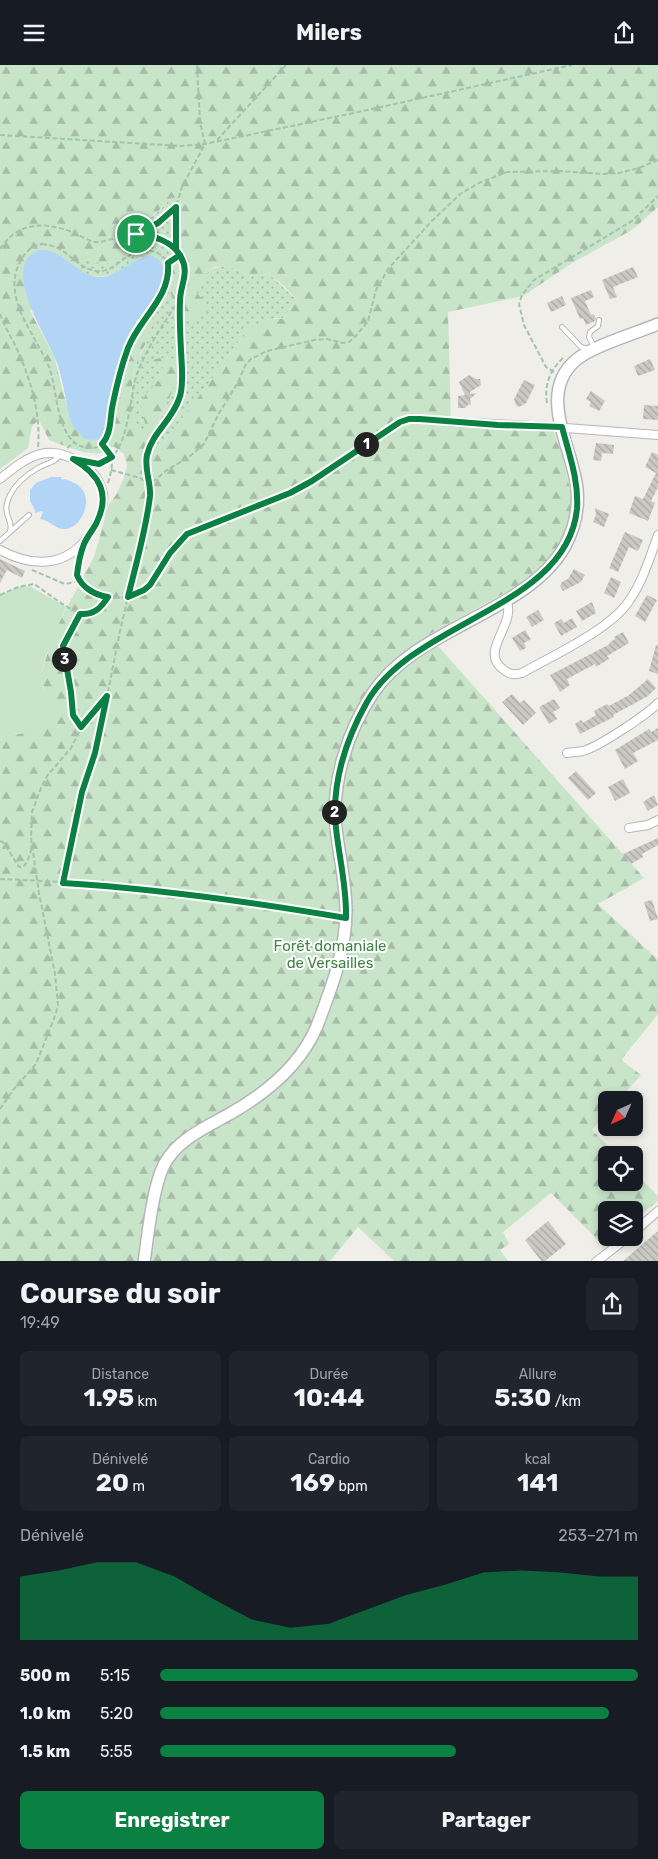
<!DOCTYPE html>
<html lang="fr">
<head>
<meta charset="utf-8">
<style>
	:root { --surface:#171b24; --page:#20242c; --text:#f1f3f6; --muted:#9ea1a6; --accent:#0b8043 }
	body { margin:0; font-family:Rubik,sans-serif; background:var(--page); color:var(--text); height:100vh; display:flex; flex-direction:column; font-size:19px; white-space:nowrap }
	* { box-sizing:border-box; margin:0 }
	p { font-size:16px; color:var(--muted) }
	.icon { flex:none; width:28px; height:28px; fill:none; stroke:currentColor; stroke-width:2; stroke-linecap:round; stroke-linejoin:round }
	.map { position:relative; height:1196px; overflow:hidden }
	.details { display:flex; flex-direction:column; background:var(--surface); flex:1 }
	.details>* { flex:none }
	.needle { width:32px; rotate:225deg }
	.fabs { position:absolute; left:598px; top:1026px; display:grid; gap:10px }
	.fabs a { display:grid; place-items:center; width:45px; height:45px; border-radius:8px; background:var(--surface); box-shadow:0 2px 8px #0003; font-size:25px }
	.pin { position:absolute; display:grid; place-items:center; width:42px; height:42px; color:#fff; margin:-21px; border:2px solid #fff; border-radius:50%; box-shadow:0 1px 5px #0007 }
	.km { position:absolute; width:25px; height:25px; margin:-12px; border-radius:50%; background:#222; color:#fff; font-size:14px; line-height:25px; text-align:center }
	.round { display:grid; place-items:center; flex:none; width:52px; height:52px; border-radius:8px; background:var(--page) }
	.summary { display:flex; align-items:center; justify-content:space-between; height:85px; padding:0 20px }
	h1 { font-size:28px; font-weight:700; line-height:38px }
	.metrics { display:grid; grid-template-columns:repeat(3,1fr); gap:8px; height:85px; padding:5px 20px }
	.metrics div { display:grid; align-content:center; border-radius:8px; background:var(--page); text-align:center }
	.metrics b { font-size:25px; font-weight:700 }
	.metrics small { font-size:14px; font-weight:400 }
	.metrics p { font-size:14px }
	.chart { height:140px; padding:10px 20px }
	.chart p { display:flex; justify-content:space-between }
	.chart svg { width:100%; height:90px; margin-top:5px; fill:var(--accent); opacity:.7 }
	.button { display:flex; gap:10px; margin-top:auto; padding:10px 20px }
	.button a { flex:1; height:58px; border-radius:8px; background:var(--accent); color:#fff; font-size:20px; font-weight:700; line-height:58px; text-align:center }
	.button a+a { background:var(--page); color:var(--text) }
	ul { padding:0 20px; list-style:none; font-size:16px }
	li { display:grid; grid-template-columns:80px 60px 1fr; align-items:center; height:38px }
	li i { height:12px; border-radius:6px; background:var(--accent) }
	header { display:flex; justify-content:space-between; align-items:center; height:65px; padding:0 20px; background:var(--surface); font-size:22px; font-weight:700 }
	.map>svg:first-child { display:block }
	.grass { fill:url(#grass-dots) }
	.forest { fill:url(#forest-firs); fill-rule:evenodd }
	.park { fill:#c8e4c9 }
	.water { fill:#b2d5f6 }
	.building { fill:url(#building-back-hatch) }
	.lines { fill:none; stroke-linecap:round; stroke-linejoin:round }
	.lane-casing { stroke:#b5b7bb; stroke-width:6 }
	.street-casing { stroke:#b5b7bb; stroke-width:10 }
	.secondary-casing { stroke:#b4b6ba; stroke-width:14 }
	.path { stroke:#a2c4ad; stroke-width:2; stroke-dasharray:5 2.5; stroke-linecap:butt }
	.lane { stroke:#fff; stroke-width:4 }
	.street { stroke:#fff; stroke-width:8 }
	.secondary { stroke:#fff; stroke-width:11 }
	.route-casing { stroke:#fff; stroke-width:10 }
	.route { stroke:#0b8043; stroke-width:6 }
	.labels { text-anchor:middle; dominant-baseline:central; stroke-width:4; stroke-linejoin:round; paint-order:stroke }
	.park-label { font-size:15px; fill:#418447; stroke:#fff }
</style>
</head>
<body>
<header><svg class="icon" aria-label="menu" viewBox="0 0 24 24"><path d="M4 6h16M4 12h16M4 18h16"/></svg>Milers<svg class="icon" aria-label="share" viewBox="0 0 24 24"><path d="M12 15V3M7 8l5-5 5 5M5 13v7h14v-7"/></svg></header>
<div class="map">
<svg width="658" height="1197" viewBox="0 0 658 1197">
	<defs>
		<pattern id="grass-dots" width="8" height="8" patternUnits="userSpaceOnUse" patternTransform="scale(1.25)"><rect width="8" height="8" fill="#c8e4c9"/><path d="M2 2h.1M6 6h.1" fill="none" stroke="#a6bca7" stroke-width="1.8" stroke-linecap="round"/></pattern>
		<pattern id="forest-firs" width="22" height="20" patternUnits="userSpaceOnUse" patternTransform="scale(1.25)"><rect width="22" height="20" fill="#c8e4c9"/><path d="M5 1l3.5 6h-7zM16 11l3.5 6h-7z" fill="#a6bca7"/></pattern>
		<pattern id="building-back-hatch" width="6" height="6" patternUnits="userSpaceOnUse" patternTransform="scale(1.25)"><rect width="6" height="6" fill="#cbc9c4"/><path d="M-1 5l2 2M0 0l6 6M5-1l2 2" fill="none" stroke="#a8a7a3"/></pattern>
	</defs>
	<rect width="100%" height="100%" fill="#efeee8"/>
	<g class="grass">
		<path d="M172 132 181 136 179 150 182 185 162 198 159 195 141 192C119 206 105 220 79 205V192L104 199 117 196 144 178 130 174 124 166C145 160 158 148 172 132Z"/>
		<path d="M228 201 250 211 269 209 297 235 282 254 274 253 246 266 217 307 154 391H147L153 367 164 345 178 306 168 292 147 302 156 297 163 301 160 316 151 325 142 345 147 363 146 370 142 371C128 352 130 321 136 299 138 291 143 286 146 279 148 274 146 265 147 259L133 262 149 242 161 220 171 229 173 237 196 227C204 209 208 202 228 201Z"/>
	</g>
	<path class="forest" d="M0 0H658V142L632 165 572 198 523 231 448 247 451 361H551L563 392 573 439 558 486 521 519 430 569 438 581 644 813 598 839 658 895V949L621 995 641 1010 619 1035H606V1049L592 1065 617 1090H606V1118H634V1107L658 1131V1136L634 1155V1145H606V1172L612 1173 603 1180 551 1128 503 1167 509 1179 500 1185 508 1196H394L358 1162 330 1196H0V672L18 669 47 630 40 611 56 563 94 492 109 439 116 430 124 413 127 400 124 389 113 381 110 387C87 392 71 383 49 375L39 355 32 361 28 383 0 404ZM172 132 181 136 179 150 182 185 162 198 165 203 161 220 171 229 173 237 186 254 193 255 204 248 205 237 196 227 203 212 214 202 228 201 250 211 269 209 284 221 297 235 282 254H264L246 266 217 307 154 391H148C148 384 150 375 153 368 159 351 185 311 176 294 165 291 156 292 146 299V302L156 297 163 301C161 322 150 320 143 334 138 346 148 358 146 370L142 371C128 352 130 320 136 299 140 283 153 276 147 259L133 262C120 286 112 316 108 343L67 342 54 291 30 246 70 198 79 205V192L104 199 117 196 145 178 130 174 125 166C145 160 158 147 172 132Z"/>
	<path class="park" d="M30 521 66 542C61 554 40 601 41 612 42 626 54 638 63 648L45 665 0 672V530L18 522Z"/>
	<g class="water">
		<path d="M39 185C64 183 76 212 101 212 123 212 149 172 165 203 161 233 141 246 128 271L109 333 105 365 103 371 97 375 85 374 74 363 70 354C65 334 63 310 54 291 44 267 0 201 39 185Z"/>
		<path d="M51 412H61L62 415 64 414C70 416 77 418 81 423 93 435 82 462 66 464 56 465 50 455 40 454L43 447 41 446 35 448V445L30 436V425L36 418Z"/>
	</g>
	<g class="building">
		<polygon points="633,202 638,212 613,222 617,232 610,234 602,215"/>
		<polygon points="591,225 594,232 585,236 591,250 593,249 596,253 595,256 586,260 583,253 580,254 571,233"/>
		<polygon points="562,231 566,240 551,247 547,238"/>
		<polygon points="650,294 655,305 638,311 634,301"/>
		<polygon points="469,310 476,314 480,314 481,320 470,327 470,329 477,328 470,334 471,341 469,339 465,343 458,343 458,331 465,330 459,317"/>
		<polygon points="524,315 535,320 526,338 519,342 516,340 514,334"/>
		<polygon points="591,326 605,336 599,346 589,341 591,337 586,334"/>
		<polygon points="644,340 658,341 658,355 643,354"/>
		<polygon points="596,378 614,380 613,389 602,388 601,396 593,395"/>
		<polygon points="652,387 658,390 658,422 651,436 655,438 648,456 629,448 635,431 643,434 656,408 645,402"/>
		<polygon points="595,443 609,449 604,462 593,457 596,450"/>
		<polygon points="625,467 643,475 638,486 629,482 618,507 609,503"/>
		<polygon points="0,494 25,506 22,513 7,505 0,518"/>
		<polygon points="574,504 585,510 581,517 563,526 560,521 562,517 568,514"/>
		<polygon points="611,512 621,517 614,533 604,528"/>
		<polygon points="647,530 657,535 645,557 635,551"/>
		<polygon points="592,537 596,548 582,556 576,546"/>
		<polygon points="538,545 544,555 532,562 526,552"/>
		<polygon points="572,553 577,562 561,571 554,558 561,554 564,558"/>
		<polygon points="525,565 531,574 524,578 526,583 520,586 512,573"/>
		<polygon points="623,567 629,578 607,591 609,594 596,602 595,599 567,614 570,620 560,627 550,610 610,579 609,578 615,574 614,572"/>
		<polygon points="656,580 658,581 658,609 649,606"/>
		<polygon points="648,614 656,623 648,631 613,650 614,652 580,669 575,659 581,655 583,658 596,650 594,646 607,639 609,641 629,630"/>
		<polygon points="512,629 520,638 524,635 536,648 523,660 502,637"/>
		<polygon points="554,634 560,643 553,647 557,654 549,659 539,642"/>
		<polygon points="658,663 658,675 633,688 638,696 625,704 615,685 649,664 651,667"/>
		<polygon points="576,706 596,728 588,735 568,713"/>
		<polygon points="623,714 630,728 615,736 608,722"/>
		<polygon points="654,730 658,740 648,746 643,737"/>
		<polygon points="658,773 658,780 642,789 643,792 631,799 623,789"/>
		<polygon points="652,835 658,854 650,856 644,837"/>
		<polygon points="548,1156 566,1179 544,1197 542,1197 525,1175"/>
		<polygon points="658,1166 658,1197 622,1197 645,1177"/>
	</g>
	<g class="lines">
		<defs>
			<g id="lane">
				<polyline points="562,262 581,282 588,284"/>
				<polyline points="594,282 589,272 590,267 598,261 599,255"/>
				<polyline points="10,467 29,450"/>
				<path d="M0 476 10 467C14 453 0 451 10 430 16 418 26 410 38 403 46 398 56 398 60 389"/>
			</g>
			<g id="street">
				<polyline points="452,357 553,362 658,370"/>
				<path d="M0 414C29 390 50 376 85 401 94 408 101 418 103 429 105 441 100 452 94 462 73 501 37 505 0 485"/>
				<path d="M506 534C518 560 477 586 504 605 510 610 515 610 522 608 552 591 611 564 629 536 643 516 650 492 658 470"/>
				<path d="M567 688C572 687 578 687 583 686 598 682 647 650 658 638"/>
				<polyline points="629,763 648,760 658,755"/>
				<polyline points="634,1167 658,1146"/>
				<polyline points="596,1197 628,1172"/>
			</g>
			<path id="secondary" d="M144 1197C148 1170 153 1119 165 1098 178 1075 204 1063 226 1051 264 1030 300 1002 317 961 331 924 346 886 346 846 346 818 339 790 336 763 331 718 348 665 373 628 417 561 527 549 565 481 574 464 579 444 577 424 573 383 536 329 576 295 592 281 637 268 658 259"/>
		</defs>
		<use href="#lane" class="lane-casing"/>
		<use href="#street" class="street-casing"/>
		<use href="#secondary" class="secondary-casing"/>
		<g class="path">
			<polyline points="197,0 200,57 205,79"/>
			<polyline points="0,70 180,81 205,79 349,49 572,0"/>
			<polyline points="217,75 286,0"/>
			<path d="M42 179C49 180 55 181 61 185 73 192 80 203 96 206 114 208 123 190 139 186 146 184 155 186 161 190 187 208 147 249 137 265 132 272 129 281 126 289 121 306 116 323 113 340 111 349 111 358 109 367 108 371 105 377 102 380 98 383 92 383 87 383 55 378 58 324 49 302 36 270 1 233 20 197 25 187 31 181 42 179Z"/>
			<path d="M0 184C19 155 46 157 75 168 81 171 90 177 96 177 101 178 107 175 112 174 141 168 153 162 176 142"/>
			<polyline points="176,185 176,142 182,122 205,79"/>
			<polyline points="168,197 180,190"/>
			<path d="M0 249C4 260 10 270 15 280 30 312 41 347 38 382"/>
			<polyline points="554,307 546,302 524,260 519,239 522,230 534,215 632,156 658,131"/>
			<path d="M547 338C544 320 550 305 563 293"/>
			<path d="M102 379C115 394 113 400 108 418"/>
			<polyline points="67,383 75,377"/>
			<path d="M95 398C129 402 129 331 137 309 144 290 155 272 166 255 170 248 176 241 180 233 196 194 172 172 135 169"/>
			<polyline points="111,405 140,413 150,419 167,405 189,392 204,379 218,350 237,319 246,299 251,294 267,286 314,275 327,274 343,278 349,277 355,272 368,256 376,225 388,204 431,157 460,129 479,118 507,107 558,106 604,109 619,108 639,103 658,95"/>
			<path d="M32 505 65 519 79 516C93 531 115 537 135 530 161 521 165 486 186 470 193 464 204 461 213 458 239 448 267 440 291 428 330 408 362 377 400 357L409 354 444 356"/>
			<polyline points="79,515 78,504 81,490"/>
			<path d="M0 530 18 522 34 519C49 529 63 541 79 548"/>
			<path d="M81 663 73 649 71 627 63 589V581L80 549C94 550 101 543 108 531"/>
			<polyline points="0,776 4,778 19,802 23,802 27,797 32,783"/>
			<path d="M0 814C112 818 224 832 335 851"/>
			<polyline points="63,817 82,727 98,677 120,566 146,456 150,419 146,399 147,392 156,371 173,348 180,332 182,322 181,271 179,234"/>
			<polyline points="0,1044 13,1025 36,999 55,951 58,940 55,909 39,828 31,773 32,747 41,723 47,711 71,683 81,663 106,631"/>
		</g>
		<use href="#lane" class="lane"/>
		<use href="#street" class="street"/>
		<use href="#secondary" class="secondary"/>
	</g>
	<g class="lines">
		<defs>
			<path id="route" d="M136 169C152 170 173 176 181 192 190 208 180 220 180 236 179 259 181 282 182 304 182 314 183 325 179 334 172 355 152 368 147 390 144 404 151 417 150 431 146 465 136 499 128 532L144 525 150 520 170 488 187 469 290 428 312 416 400 357 409 354H420L498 360 562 362C569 389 579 416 577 444 567 543 414 555 367 637 346 674 331 719 336 763 339 792 347 823 346 853 252 837 158 824 63 818L82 727 95 688 107 631 81 662 73 650 71 627 63 581 80 549C94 550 101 543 108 532 95 530 82 523 77 510 78 501 80 489 84 479 87 472 92 466 96 459 111 429 100 410 73 394L99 399 112 392 102 379C111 369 110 356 112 343 116 323 121 302 128 283 140 252 171 233 168 198L180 190 176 185V142L158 158 136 169"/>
		</defs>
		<use href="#route" class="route-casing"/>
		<use href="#route" class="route"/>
	</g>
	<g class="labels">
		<g class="park-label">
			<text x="330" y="881">Forêt domaniale<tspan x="330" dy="17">de Versailles</tspan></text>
		</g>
	</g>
</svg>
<div class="fabs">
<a><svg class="needle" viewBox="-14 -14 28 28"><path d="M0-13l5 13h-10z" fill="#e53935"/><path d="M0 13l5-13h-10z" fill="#9ea1a6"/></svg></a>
<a><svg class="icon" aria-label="locate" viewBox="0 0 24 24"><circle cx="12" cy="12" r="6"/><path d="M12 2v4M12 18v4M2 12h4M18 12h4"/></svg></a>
<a><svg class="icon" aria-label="layers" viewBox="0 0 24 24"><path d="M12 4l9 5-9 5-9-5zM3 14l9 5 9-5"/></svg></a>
</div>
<div class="pin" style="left:136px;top:169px;background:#1e9e55"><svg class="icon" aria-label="arrive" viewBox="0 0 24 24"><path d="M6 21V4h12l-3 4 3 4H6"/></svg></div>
<b class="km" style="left:366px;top:379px">1</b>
<b class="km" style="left:334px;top:747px">2</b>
<b class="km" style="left:64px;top:594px">3</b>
</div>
<section class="details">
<div class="summary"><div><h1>Course du soir</h1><p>19:49</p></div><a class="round"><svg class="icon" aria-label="share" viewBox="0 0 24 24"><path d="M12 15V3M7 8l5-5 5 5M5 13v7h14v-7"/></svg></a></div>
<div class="metrics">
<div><p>Distance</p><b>1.95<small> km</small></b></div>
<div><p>Durée</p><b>10:44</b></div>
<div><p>Allure</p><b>5:30<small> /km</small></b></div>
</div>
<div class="metrics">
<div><p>Dénivelé</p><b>20<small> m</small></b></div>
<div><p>Cardio</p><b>169<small> bpm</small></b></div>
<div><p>kcal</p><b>141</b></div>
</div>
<div class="chart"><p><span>Dénivelé</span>253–271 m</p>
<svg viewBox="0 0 160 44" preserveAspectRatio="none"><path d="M0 44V13L10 10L20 6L30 6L40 13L50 24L60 34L70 38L80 36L90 29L100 22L110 17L120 11L130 10L140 11L150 13L160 13V44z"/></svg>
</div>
<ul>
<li><b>500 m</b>5:15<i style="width:100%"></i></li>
<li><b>1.0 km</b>5:20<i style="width:94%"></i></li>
<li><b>1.5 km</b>5:55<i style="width:62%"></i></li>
</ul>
<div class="button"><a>Enregistrer</a><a>Partager</a></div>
</section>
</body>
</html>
